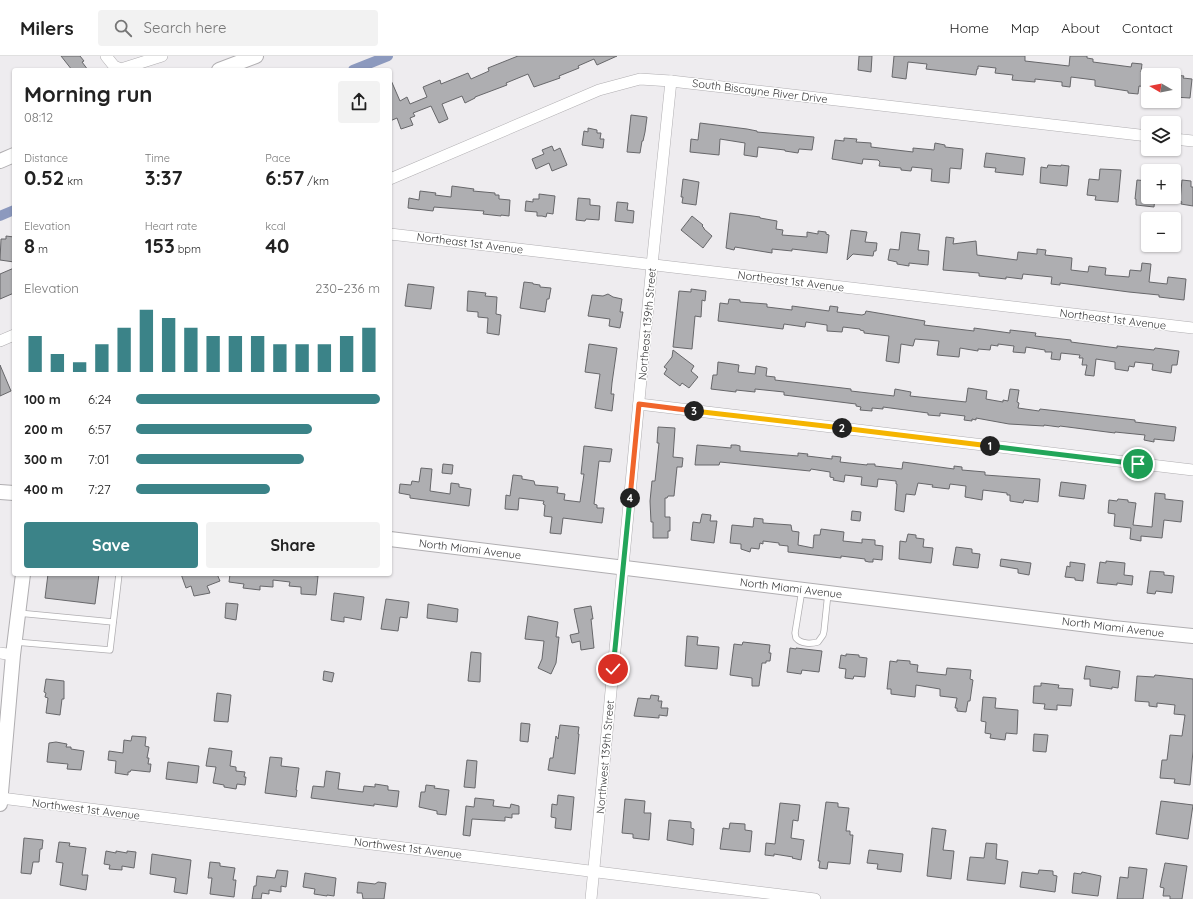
<!DOCTYPE html>
<html lang="en">
<head>
<meta charset="utf-8">
<style>
	:root { --surface:#fff; --page:#f2f2f2; --text:#222; --muted:#767676; --line:#e0e0e0; --accent:#3b8388 }
	body { margin:0; font-family:Quicksand,sans-serif; background:var(--page); color:var(--text); height:100vh; display:flex; flex-direction:column; font-size:15px; white-space:nowrap }
	* { box-sizing:border-box; margin:0 }
	p { font-size:13px; color:var(--muted) }
	.icon { flex:none; width:22px; height:22px; fill:none; stroke:currentColor; stroke-width:2; stroke-linecap:round; stroke-linejoin:round }
	.map { position:relative; flex:1; overflow:hidden }
	.sheet { position:absolute; left:12px; top:12px; width:380px; height:508px; display:flex; flex-direction:column; background:var(--surface); border-radius:4px; box-shadow:0 1px 3px #0004 }
	.sheet>* { flex:none }
	.needle { width:26px; rotate:279deg }
	.buttons { position:absolute; left:1141px; top:12px; display:grid; gap:8px }
	.buttons a { display:grid; place-items:center; width:40px; height:40px; border-radius:4px; background:var(--surface); box-shadow:0 1px 3px #0004; font-size:20px }
	.pin { position:absolute; display:grid; place-items:center; width:34px; height:34px; color:#fff; margin:-17px; border:2px solid #fff; border-radius:50%; box-shadow:0 1px 4px #0007 }
	.km { position:absolute; width:20px; height:20px; margin:-10px; border-radius:50%; background:#222; color:#fff; font-size:11px; line-height:20px; text-align:center }
	.round { display:grid; place-items:center; flex:none; width:42px; height:42px; border-radius:4px; background:var(--page) }
	.headline { display:flex; align-items:center; justify-content:space-between; height:68px; padding:0 12px }
	h1 { font-size:22px; font-weight:700; line-height:30px }
	.metrics { display:grid; grid-template-columns:repeat(3,1fr); gap:6px; height:68px; padding:4px 12px }
	.metrics div { display:grid; align-content:center }
	.metrics b { font-size:20px; font-weight:700 }
	.metrics small { font-size:11px; font-weight:400 }
	.metrics p { font-size:11px }
	.chart { height:112px; padding:8px 12px }
	.chart p { display:flex; justify-content:space-between }
	.chart svg { width:100%; height:72px; margin-top:4px; stroke:var(--accent); stroke-width:6 }
	.cta { display:flex; gap:8px; margin-top:auto; padding:8px 12px }
	.cta a { flex:1; height:46px; border-radius:4px; background:var(--accent); color:#fff; font-size:16px; font-weight:700; line-height:46px; text-align:center }
	.cta a+a { background:var(--page); color:var(--text) }
	ul { padding:0 12px; list-style:none; font-size:13px }
	li { display:grid; grid-template-columns:64px 48px 1fr; align-items:center; height:30px }
	li i { height:10px; border-radius:5px; background:var(--accent) }
	header { display:flex; align-items:center; gap:24px; box-sizing:border-box; height:56px; padding:0 20px; background:var(--surface); border-bottom:1px solid var(--line) }
	header strong { font-size:19px }
	nav { display:flex; gap:22px; margin-inline-start:auto; font-size:14px }
	.search { width:280px; height:36px; background:var(--page); display:flex; align-items:center; gap:10px; box-sizing:border-box; padding:0 14px; border-radius:4px; color:var(--muted); font-size:15px }
	.map>svg:first-child { display:block }
	.lines { fill:none; stroke-linecap:round; stroke-linejoin:round }
	.canal { stroke:#8c99be; stroke-width:10 }
	.building { fill:#aeaeb1; stroke:#67676a }
	.service-casing { stroke:#b0aeb1; stroke-width:7 }
	.minor-casing { stroke:#b0aeb1; stroke-width:12 }
	.tertiary-casing { stroke:#b0aeb1; stroke-width:16 }
	.service { stroke:#fff; stroke-width:5.5 }
	.minor { stroke:#fff; stroke-width:11 }
	.tertiary { stroke:#fff; stroke-width:14 }
	.split-1-casing { stroke:#fff; stroke-width:8 }
	.split-2-casing { stroke:#fff; stroke-width:8 }
	.split-3-casing { stroke:#fff; stroke-width:8 }
	.split-4-casing { stroke:#fff; stroke-width:8 }
	.split-5-casing { stroke:#fff; stroke-width:8 }
	.split-1 { stroke:#22a559; stroke-width:5 }
	.split-2 { stroke:#f5b400; stroke-width:5 }
	.split-3 { stroke:#f5b400; stroke-width:5 }
	.split-4 { stroke:#f0652b; stroke-width:5 }
	.split-5 { stroke:#22a559; stroke-width:5 }
	.labels { text-anchor:middle; dominant-baseline:central; stroke-width:3; stroke-linejoin:round; paint-order:stroke }
	.street-label { font-size:11px; fill:#343435; stroke:#fff }
</style>
</head>
<body>
<header>
<strong>Milers</strong>
<div class="search"><svg class="icon" aria-label="search" viewBox="0 0 24 24"><circle cx="10" cy="10" r="6"/><path d="M15 15l6 6"/></svg>Search here</div>
<nav><a>Home</a><a>Map</a><a>About</a><a>Contact</a></nav>
</header>
<div class="map">
<svg width="1193" height="843" viewBox="0 0 1193 843">
	<rect width="100%" height="100%" fill="#eeecef"/>
	<g class="lines">
		<g class="canal">
			<polyline points="353,14 388,0"/>
			<polyline points="0,160 14,154"/>
		</g>
	</g>
	<g class="building">
		<polygon points="61,0 80,0 84,5 82,6 88,14 72,14"/>
		<polygon points="518,0 617,0 597,9 594,3 578,10 579,12 559,20 560,22 534,31 528,18 506,27 507,29 475,41 475,42 465,47 462,40 442,48 448,63 439,67 431,50 413,57 415,60 410,62 413,69 401,73 397,62 390,65 390,22 400,45 407,41 410,48 427,41 423,31 440,24 441,28 468,17 471,23 489,15 488,12"/>
		<polygon points="859,0 872,0 871,16 858,14"/>
		<polygon points="894,0 1025,0 1025,5 1069,10 1070,0 1087,0 1087,2 1093,3 1093,6 1131,11 1132,7 1142,8 1141,16 1148,17 1148,31 1139,30 1138,38 1128,37 1128,35 1095,30 1095,24 1071,21 1070,31 1062,30 1062,26 1035,23 1035,26 1012,24 1013,19 995,17 996,12 978,10 978,13 977,13 976,19 926,13 927,8 908,6 906,23 892,21"/>
		<polygon points="1174,19 1184,20 1183,22 1192,23 1190,42 1174,41"/>
		<polygon points="631,59 647,61 645,76 643,85 642,85 640,97 627,96"/>
		<polygon points="700,67 747,73 757,75 757,76 814,81 812,94 799,93 798,97 785,95 785,94 758,91 757,101 744,99 745,87 720,83 719,99 690,96 691,83 698,84"/>
		<polygon points="588,72 597,74 597,77 601,77 600,83 604,83 603,92 582,89 584,75 588,76"/>
		<polygon points="844,82 857,83 856,86 871,87 871,91 913,96 913,92 934,94 935,87 945,89 945,91 963,93 961,113 950,112 949,127 931,125 932,113 912,111 911,115 901,114 901,112 879,110 880,106 878,104 863,103 862,108 832,103 835,84 844,85"/>
		<polygon points="552,90 554,95 560,92 567,109 552,115 549,107 536,113 532,103 544,98 542,94"/>
		<polygon points="986,97 1025,102 1023,119 995,116 996,112 984,111"/>
		<polygon points="1048,109 1061,110 1061,109 1069,110 1067,130 1040,127 1041,111 1047,112"/>
		<polygon points="1100,113 1121,114 1118,146 1095,144 1096,140 1087,139 1089,123 1099,124"/>
		<polygon points="683,123 699,126 696,149 682,147 683,141 681,141"/>
		<polygon points="1137,124 1148,125 1148,141 1155,141 1154,151 1136,149 1136,143 1135,143"/>
		<polygon points="1182,124 1191,125 1191,131 1193,131 1193,150 1181,148 1182,146 1180,145"/>
		<polygon points="452,130 474,133 473,135 495,137 495,139 499,139 499,143 510,144 509,160 501,159 501,160 483,158 484,155 434,151 433,155 408,152 409,142 419,144 420,135 436,137 435,139 451,141"/>
		<polygon points="539,138 555,140 553,158 547,157 546,161 542,160 537,160 537,156 525,155 526,145 533,146 533,143 539,143"/>
		<polygon points="578,142 590,143 590,149 600,150 599,164 586,163 585,165 576,164"/>
		<polygon points="617,146 628,147 627,154 634,155 633,167 615,165"/>
		<polygon points="730,157 760,161 760,162 777,165 776,173 783,174 782,179 807,181 807,176 818,178 818,175 826,176 826,178 829,179 827,197 792,193 792,195 772,193 772,197 735,191 734,194 726,192"/>
		<polygon points="692,160 703,169 702,170 704,172 704,173 712,180 703,192 681,174"/>
		<polygon points="851,174 867,176 865,186 877,187 876,195 874,195 873,200 853,198 847,204"/>
		<polygon points="901,176 920,178 918,194 929,195 928,209 909,207 909,210 897,208 897,206 888,204 890,193 899,194"/>
		<polygon points="6,180 14,181 14,206 0,204 1,183 6,183"/>
		<polygon points="946,181 954,182 953,188 976,185 977,199 1017,204 1018,196 1037,198 1037,193 1046,194 1045,199 1072,202 1071,214 1088,216 1089,210 1106,212 1105,219 1129,221 1130,214 1141,215 1142,207 1151,208 1149,226 1167,228 1168,221 1186,223 1184,244 1159,241 1159,239 1129,236 1060,227 1060,229 1051,228 1052,221 1023,218 1022,223 1006,221 1006,223 979,220 979,217 943,214"/>
		<polygon points="14,212 14,237 0,243 0,218"/>
		<polygon points="524,226 533,227 533,228 540,229 540,231 551,232 549,243 547,243 545,256 520,252"/>
		<polygon points="408,228 434,231 431,253 405,250"/>
		<polygon points="691,233 706,235 705,245 702,244 701,261 695,260 692,293 673,291 679,235 691,236"/>
		<polygon points="468,235 486,237 485,240 497,241 496,258 501,259 499,279 487,277 488,262 478,261 478,256 467,255"/>
		<polygon points="608,238 613,241 622,243 620,256 623,256 620,272 609,270 610,263 588,260 592,239 603,240"/>
		<polygon points="729,243 740,244 740,246 767,248 767,251 792,254 792,250 829,255 830,250 838,251 837,256 862,259 865,258 866,255 925,265 924,269 974,275 974,272 1010,277 1010,274 1036,277 1035,280 1071,284 1071,286 1117,292 1117,290 1154,294 1155,292 1179,295 1177,309 1172,309 1171,317 1152,314 1153,308 1135,306 1134,311 1129,310 1128,315 1115,313 1115,306 1096,303 1094,320 1085,319 1087,309 1082,309 1083,302 1079,302 1080,299 1061,297 1060,304 1051,303 1052,296 1045,296 1045,294 1026,291 1025,297 1013,296 1014,290 998,288 998,290 991,289 990,294 978,293 978,295 960,292 959,301 937,299 939,285 915,283 913,290 901,288 899,307 886,305 889,280 864,277 864,275 860,274 860,273 843,271 842,276 827,275 827,269 806,266 805,271 784,268 783,273 718,265 720,247 728,248"/>
		<polygon points="589,288 617,292 612,327 611,338 614,338 612,355 595,352 600,318 585,316"/>
		<polygon points="673,294 694,310 691,315 698,321 689,332 682,327 680,330 664,318 667,313 664,311 672,301"/>
		<polygon points="718,306 739,309 738,316 755,318 756,310 767,312 766,320 775,321 775,324 851,333 851,335 894,340 895,333 911,336 910,340 966,346 968,332 987,335 986,343 1003,346 1003,344 1008,345 1010,333 1019,334 1017,346 1019,347 1018,352 1039,355 1040,353 1135,364 1135,366 1176,371 1174,385 1154,383 1154,386 1144,384 1145,379 1115,376 1115,377 1060,370 1059,371 1044,369 1044,370 1009,368 976,362 976,364 972,363 972,365 964,364 965,360 940,357 940,360 928,359 928,357 883,351 883,353 872,352 872,355 860,354 861,351 856,350 856,348 784,339 784,336 755,333 755,336 736,334 736,336 711,333 713,319 717,319"/>
		<polygon points="0,309 11,335 0,340"/>
		<polygon points="658,371 675,372 673,401 683,402 682,411 677,411 674,440 668,440 667,442 665,442 665,461 670,461 670,475 668,475 668,482 653,482 653,466 651,466 650,445 652,425 655,425 659,387 657,387"/>
		<polygon points="697,389 731,392 731,389 736,389 740,390 740,395 798,400 798,397 808,398 807,400 832,403 832,400 841,401 840,406 867,409 867,408 875,408 875,410 902,413 903,406 954,413 954,410 962,411 962,414 985,416 985,419 1040,423 1038,446 1024,444 1023,447 1010,445 1010,439 1007,439 1007,437 983,434 982,444 965,441 966,430 950,428 949,433 932,431 933,429 918,427 915,439 906,438 904,456 895,454 897,428 896,428 896,425 878,423 877,431 861,429 862,421 845,419 844,426 833,424 834,422 830,421 830,416 811,413 810,415 720,406 719,409 695,409"/>
		<polygon points="584,390 612,393 610,406 599,405 594,448 597,449 597,452 604,452 602,467 563,462 561,478 550,477 552,461 544,460 545,449 543,448 544,445 519,442 518,454 505,453 506,439 510,440 513,419 522,420 522,423 534,425 535,429 558,431 557,437 565,438 564,444 580,446 584,418 581,418"/>
		<polygon points="443,408 453,409 452,418 442,417"/>
		<polygon points="421,412 432,413 430,435 450,438 451,427 459,428 459,431 471,433 469,450 410,442 410,439 399,437 400,428 411,429 412,425 419,426"/>
		<polygon points="1061,426 1086,429 1084,443 1059,440"/>
		<polygon points="1155,437 1165,438 1165,443 1183,445 1181,466 1164,464 1162,482 1141,480 1141,485 1130,483 1131,472 1114,470 1115,458 1108,457 1109,444 1117,445 1118,443 1128,444 1128,446 1136,447 1133,469 1152,471"/>
		<polygon points="852,455 861,456 860,465 851,464"/>
		<polygon points="702,458 711,459 710,465 717,465 714,487 691,484 693,466 700,467"/>
		<polygon points="754,462 763,463 763,467 791,469 792,475 799,476 798,489 813,492 814,479 820,479 821,473 844,476 843,485 862,487 862,483 875,484 875,489 883,490 882,504 873,503 873,506 869,506 865,505 865,503 841,500 841,502 788,496 788,490 779,489 779,487 763,485 763,488 760,487 759,493 751,492 750,496 741,493 741,488 730,487 732,469 753,471"/>
		<polygon points="908,478 916,479 916,482 924,483 923,491 933,492 931,507 899,503 900,485 906,486"/>
		<polygon points="956,491 972,493 972,497 980,498 978,512 953,509"/>
		<polygon points="1001,503 1031,507 1029,519 1018,517 1018,513 1000,510"/>
		<polygon points="1106,505 1125,507 1124,519 1133,520 1132,529 1117,527 1117,529 1097,527 1100,506 1106,507"/>
		<polygon points="1070,506 1085,508 1083,525 1075,524 1075,522 1065,521 1067,510 1070,511"/>
		<polygon points="1150,515 1164,516 1164,519 1174,520 1172,537 1156,535 1155,538 1147,537"/>
		<polygon points="48,518 99,518 95,548 45,542"/>
		<polygon points="181,518 217,518 220,525 207,530 210,537 194,540 191,530 186,532"/>
		<polygon points="230,518 309,518 309,519 318,520 316,539 301,538 301,531 289,530 290,526 273,524 273,531 260,530 260,534 243,532 244,528 229,526"/>
		<polygon points="334,537 364,541 361,564 344,561 344,566 331,564"/>
		<polygon points="386,543 409,546 407,562 400,561 398,575 381,573"/>
		<polygon points="226,547 238,548 236,564 225,562"/>
		<polygon points="428,548 458,553 457,566 427,562"/>
		<polygon points="591,550 593,563 591,563 594,592 581,594 580,585 572,587 570,579 579,577 574,553"/>
		<polygon points="528,560 558,566 556,581 559,581 556,607 551,618 538,612 542,603 544,585 525,583"/>
		<polygon points="687,580 698,581 697,589 719,591 717,613 685,610"/>
		<polygon points="743,586 770,589 769,597 771,597 770,605 766,605 766,607 762,607 759,630 752,630 752,622 730,619 734,588 742,589"/>
		<polygon points="790,592 796,593 796,592 822,595 819,616 802,614 801,618 787,616"/>
		<polygon points="471,596 481,597 480,626 468,625"/>
		<polygon points="846,598 859,599 859,601 867,602 865,621 854,620 853,623 845,622 846,613 839,612 841,599 846,600"/>
		<polygon points="897,604 910,605 910,608 918,609 917,616 946,619 947,612 971,614 970,623 973,624 970,645 968,645 966,656 957,655 957,652 955,652 957,642 940,640 940,633 916,629 915,641 891,638 891,633 887,633 890,605 897,606"/>
		<polygon points="1086,610 1120,615 1118,632 1112,631 1112,633 1090,630 1090,623 1084,623"/>
		<polygon points="324,615 334,617 332,626 323,624"/>
		<polygon points="1155,619 1193,623 1193,695 1190,729 1174,727 1175,723 1160,722 1162,704 1167,704 1170,679 1182,680 1185,659 1174,658 1175,649 1157,647 1157,651 1149,650 1149,646 1135,645 1137,620 1154,621"/>
		<polygon points="46,623 64,625 64,643 62,643 60,659 46,657 48,642 45,641 46,637 44,636"/>
		<polygon points="1041,627 1059,629 1058,632 1073,633 1071,650 1057,649 1057,654 1044,653 1045,648 1033,647 1034,630 1041,630"/>
		<polygon points="217,637 231,639 228,666 214,665"/>
		<polygon points="651,639 659,640 658,645 662,645 661,652 668,652 667,660 659,659 659,662 634,660 638,642 650,643"/>
		<polygon points="983,641 996,642 995,652 1018,654 1017,678 1006,677 1005,684 990,682 991,678 985,677 986,666 981,665"/>
		<polygon points="521,667 530,668 528,686 520,685"/>
		<polygon points="560,669 579,671 578,678 579,678 575,718 548,714 550,702 553,702 556,680 558,683"/>
		<polygon points="1034,678 1048,679 1046,696 1033,695"/>
		<polygon points="132,680 146,681 145,690 149,691 147,702 149,702 148,708 151,708 150,716 131,714 130,716 128,716 128,719 115,717 116,705 108,704 109,695 123,697 124,684 131,685"/>
		<polygon points="56,686 67,688 66,691 71,691 71,693 84,695 81,714 67,713 68,708 47,706 49,687"/>
		<polygon points="209,692 232,695 230,710 236,711 236,715 245,716 244,721 246,721 245,729 237,728 236,733 224,731 224,729 213,727 216,711 206,710"/>
		<polygon points="270,701 282,702 281,710 299,712 296,734 297,734 296,741 265,737"/>
		<polygon points="467,704 477,705 475,732 464,731"/>
		<polygon points="168,706 199,710 197,727 166,723"/>
		<polygon points="326,715 340,717 338,733 363,736 364,730 375,731 375,728 388,730 388,734 399,735 397,751 374,748 374,750 311,742 313,730 324,731"/>
		<polygon points="426,729 435,730 434,732 449,734 446,759 437,758 437,755 419,751 421,736 425,736"/>
		<polygon points="558,739 574,741 571,774 555,772 556,762 551,761 552,748 557,749"/>
		<polygon points="475,742 494,744 493,750 510,752 511,748 519,750 519,758 512,758 512,762 505,761 505,765 472,763 470,780 463,779 466,750 474,751"/>
		<polygon points="625,743 645,745 644,757 651,757 649,784 633,782 633,778 622,777"/>
		<polygon points="1161,745 1193,749 1188,783 1156,778"/>
		<polygon points="826,746 838,747 838,751 849,752 846,775 850,775 850,779 853,779 850,808 828,806 827,813 819,812 820,805 818,805"/>
		<polygon points="780,747 800,749 798,765 793,764 791,782 804,784 801,804 792,802 793,801 774,798 774,800 765,799 766,787 775,788"/>
		<polygon points="669,764 691,766 691,772 694,773 693,789 667,784"/>
		<polygon points="730,767 745,768 745,774 752,775 750,796 720,793 723,772 729,773"/>
		<polygon points="932,772 946,774 943,794 954,795 951,823 927,820"/>
		<polygon points="24,782 43,784 42,793 40,793 39,806 33,806 31,818 21,817"/>
		<polygon points="59,786 70,787 69,790 86,792 82,819 88,819 86,834 60,829 63,807 56,806"/>
		<polygon points="986,787 997,788 996,803 1008,805 1005,828 967,824 970,801 984,802"/>
		<polygon points="869,794 903,798 901,816 877,813 878,808 867,807"/>
		<polygon points="106,795 116,797 116,795 127,797 127,795 136,796 134,812 122,810 122,814 109,813 110,809 104,808"/>
		<polygon points="152,798 191,804 187,838 174,836 176,822 150,818"/>
		<polygon points="210,806 220,807 220,810 235,812 233,824 236,824 234,841 210,838 212,822 208,822"/>
		<polygon points="1165,807 1187,810 1182,843 1170,843 1170,840 1163,840 1164,832 1160,831"/>
		<polygon points="1129,811 1147,813 1143,843 1117,843 1120,821 1128,822"/>
		<polygon points="277,814 288,815 286,831 281,830 281,836 269,834 269,838 262,837 261,843 252,843 254,830 256,830 257,820 275,822"/>
		<polygon points="1039,814 1053,815 1053,819 1057,820 1055,836 1020,831 1022,816 1038,818"/>
		<polygon points="1082,816 1101,820 1098,840 1072,837 1074,817 1081,818"/>
		<polygon points="305,817 336,822 334,840 327,839 327,840 314,838 315,833 303,831"/>
		<polygon points="358,826 375,828 378,826 386,827 384,843 363,843 362,837 357,837"/>
	</g>
	<g class="lines">
		<defs>
			<g id="service">
				<path d="M802 534 795 577 796 582C801 588 811 588 818 586L823 579 824 575 828 537"/>
				<polyline points="18,557 113,566"/>
				<polyline points="15,586 110,594 119,518"/>
			</g>
			<g id="minor">
				<polyline points="106,0 114,10 121,13 162,0"/>
				<polyline points="1174,83 1193,85"/>
				<polyline points="390,123 599,34 640,23 671,25 1148,80"/>
				<polyline points="390,178 1193,272"/>
				<polyline points="0,285 14,279"/>
				<polyline points="639,348 1193,414"/>
				<polyline points="0,597 13,599"/>
				<polyline points="1,742 815,843"/>
				<polyline points="591,843 652,209 671,25"/>
			</g>
			<g id="tertiary">
				<polyline points="219,14 256,0"/>
				<polyline points="0,105 14,99"/>
				<polyline points="0,436 14,437"/>
				<polyline points="390,483 1113,572 1193,580"/>
				<polyline points="0,748 13,599 23,518"/>
			</g>
		</defs>
		<use href="#service" class="service-casing"/>
		<use href="#minor" class="minor-casing"/>
		<use href="#tertiary" class="tertiary-casing"/>
		<use href="#service" class="service"/>
		<use href="#minor" class="minor"/>
		<use href="#tertiary" class="tertiary"/>
	</g>
	<g class="lines">
		<defs>
			<polyline id="split-1" points="990,390 1138,408"/>
			<polyline id="split-2" points="842,372 990,390"/>
			<polyline id="split-3" points="694,355 842,372"/>
			<polyline id="split-4" points="630,442 639,348 694,355"/>
			<polyline id="split-5" points="613,613 630,442"/>
		</defs>
		<use href="#split-1" class="split-1-casing"/>
		<use href="#split-2" class="split-2-casing"/>
		<use href="#split-3" class="split-3-casing"/>
		<use href="#split-4" class="split-4-casing"/>
		<use href="#split-5" class="split-5-casing"/>
		<use href="#split-1" class="split-1"/>
		<use href="#split-2" class="split-2"/>
		<use href="#split-3" class="split-3"/>
		<use href="#split-4" class="split-4"/>
		<use href="#split-5" class="split-5"/>
	</g>
	<g class="labels">
		<g class="street-label">
			<text transform="translate(760 35) rotate(7)">South Biscayne River Drive</text>
			<text transform="translate(470 187) rotate(7)">Northeast 1st Avenue</text>
			<text transform="translate(791 225) rotate(7)">Northeast 1st Avenue</text>
			<text transform="translate(1113 263) rotate(7)">Northeast 1st Avenue</text>
			<text transform="translate(647 268) rotate(-85)">Northeast 139th Street</text>
			<text transform="translate(470 493) rotate(7)">North Miami Avenue</text>
			<text transform="translate(791 532) rotate(7)">North Miami Avenue</text>
			<text transform="translate(1113 571) rotate(7)">North Miami Avenue</text>
			<text transform="translate(605 701) rotate(-85)">Northwest 139th Street</text>
			<text transform="translate(86 753) rotate(7)">Northwest 1st Avenue</text>
			<text transform="translate(408 792) rotate(7)">Northwest 1st Avenue</text>
		</g>
	</g>
</svg>
<div class="buttons">
<a><svg class="needle" viewBox="-14 -14 28 28"><path d="M0-13l5 13h-10z" fill="#e53935"/><path d="M0 13l5-13h-10z" fill="#767676"/></svg></a>
<a><svg class="icon" aria-label="layers" viewBox="0 0 24 24"><path d="M12 4l9 5-9 5-9-5zM3 14l9 5 9-5"/></svg></a>
<a>+</a>
<a>−</a>
</div>
<div class="pin" style="left:1138px;top:408px;background:#1e9e55"><svg class="icon" aria-label="arrive" viewBox="0 0 24 24"><path d="M6 21V4h12l-3 4 3 4H6"/></svg></div>
<div class="pin" style="left:613px;top:613px;background:#d93025"><svg class="icon" aria-label="check" viewBox="0 0 24 24"><path d="M5 12l5 5 9-10"/></svg></div>
<b class="km" style="left:990px;top:390px">1</b>
<b class="km" style="left:842px;top:372px">2</b>
<b class="km" style="left:694px;top:355px">3</b>
<b class="km" style="left:630px;top:442px">4</b>
<section class="sheet">
<div class="headline"><div><h1>Morning run</h1><p>08:12</p></div><a class="round"><svg class="icon" aria-label="share" viewBox="0 0 24 24"><path d="M12 15V3M7 8l5-5 5 5M5 13v7h14v-7"/></svg></a></div>
<div class="metrics">
<div><p>Distance</p><b>0.52<small> km</small></b></div>
<div><p>Time</p><b>3:37</b></div>
<div><p>Pace</p><b>6:57<small> /km</small></b></div>
</div>
<div class="metrics">
<div><p>Elevation</p><b>8<small> m</small></b></div>
<div><p>Heart rate</p><b>153<small> bpm</small></b></div>
<div><p>kcal</p><b>40</b></div>
</div>
<div class="chart"><p><span>Elevation</span>230–236 m</p>
<svg viewBox="0 0 160 44" preserveAspectRatio="none"><path d="M5 44V22M15 44V33M25 44V38M35 44V27M45 44V17M55 44V6M65 44V11M75 44V17M85 44V22M95 44V22M105 44V22M115 44V27M125 44V27M135 44V27M145 44V22M155 44V17"/></svg>
</div>
<ul>
<li><b>100 m</b>6:24<i style="width:100%"></i></li>
<li><b>200 m</b>6:57<i style="width:72%"></i></li>
<li><b>300 m</b>7:01<i style="width:69%"></i></li>
<li><b>400 m</b>7:27<i style="width:55%"></i></li>
</ul>
<div class="cta"><a>Save</a><a>Share</a></div>
</section>
</div>
</body>
</html>
